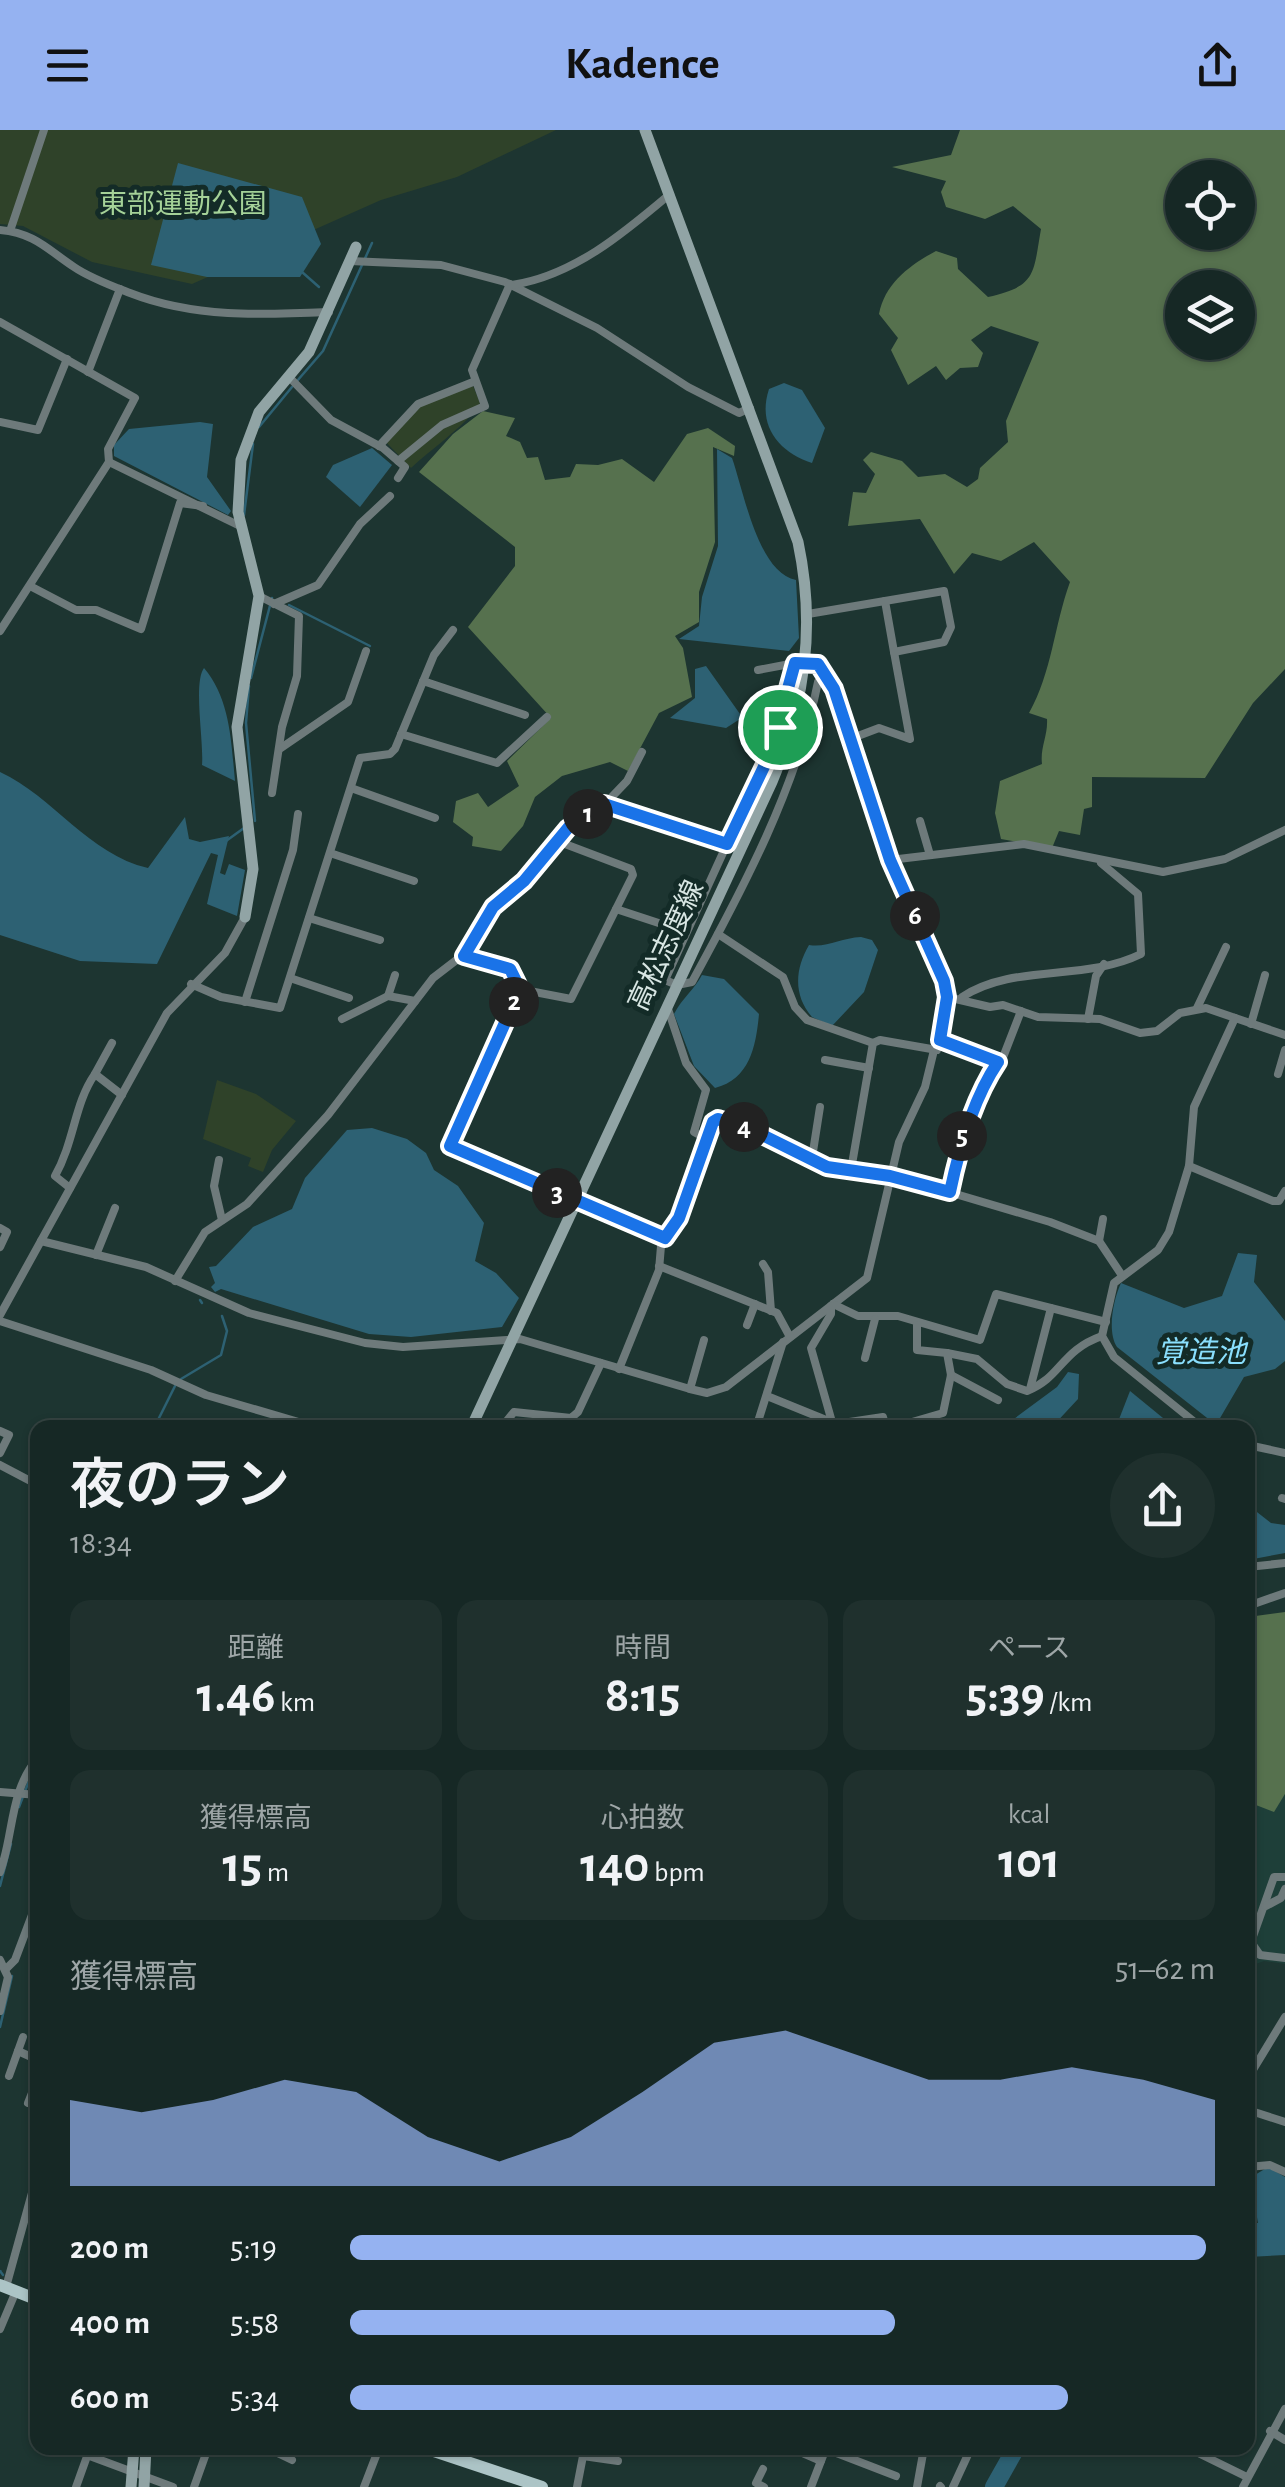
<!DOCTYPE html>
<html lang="ja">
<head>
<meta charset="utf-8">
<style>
	:root { --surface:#162825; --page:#1f302d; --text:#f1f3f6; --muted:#9ea6a7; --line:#354442; --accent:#95b2f1 }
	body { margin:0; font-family:"Alegreya Sans","Noto Sans JP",sans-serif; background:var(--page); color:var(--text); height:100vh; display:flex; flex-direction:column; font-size:38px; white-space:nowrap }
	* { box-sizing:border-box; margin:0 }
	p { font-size:32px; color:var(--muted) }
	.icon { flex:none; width:55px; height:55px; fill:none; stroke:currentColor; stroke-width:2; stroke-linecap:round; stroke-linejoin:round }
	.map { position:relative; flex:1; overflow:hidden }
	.side { position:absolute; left:30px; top:1290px; width:1225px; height:1035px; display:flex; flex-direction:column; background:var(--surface); border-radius:20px; box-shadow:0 2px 8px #0004,0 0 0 2px var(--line) }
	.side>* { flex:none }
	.tools { position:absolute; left:1165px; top:30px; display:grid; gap:20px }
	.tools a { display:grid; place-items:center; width:90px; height:90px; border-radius:50%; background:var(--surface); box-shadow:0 2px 8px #0004,0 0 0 2px var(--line); font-size:50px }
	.pin { position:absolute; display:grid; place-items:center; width:85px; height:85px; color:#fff; margin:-42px; border:5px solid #fff; border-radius:50%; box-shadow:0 2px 10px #0007 }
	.km { position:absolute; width:50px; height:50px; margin:-25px; border-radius:50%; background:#222; color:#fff; font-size:28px; line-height:50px; text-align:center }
	.round { display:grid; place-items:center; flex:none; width:105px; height:105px; border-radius:52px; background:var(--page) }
	.overview { display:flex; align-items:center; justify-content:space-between; height:170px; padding:0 40px }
	h1 { font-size:55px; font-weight:600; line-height:75px }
	.figures { display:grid; grid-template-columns:repeat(3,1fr); gap:15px; height:170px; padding:10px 40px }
	.figures div { display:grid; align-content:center; border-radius:20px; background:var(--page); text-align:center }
	.figures b { font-size:50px; font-weight:600 }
	.figures small { font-size:28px; font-weight:400 }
	.figures p { font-size:28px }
	.chart { height:280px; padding:20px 40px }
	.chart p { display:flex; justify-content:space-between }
	.chart svg { width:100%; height:180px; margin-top:10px; fill:var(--accent); opacity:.7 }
	ul { padding:0 40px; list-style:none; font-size:32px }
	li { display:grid; grid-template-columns:160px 120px 1fr; align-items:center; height:75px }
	li i { height:25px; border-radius:12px; background:var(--accent) }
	header { display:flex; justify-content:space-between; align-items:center; height:130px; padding:0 40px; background:var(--accent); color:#111; font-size:45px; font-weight:600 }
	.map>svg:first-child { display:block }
	.built { fill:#1e3f39 }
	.green { fill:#2f4229 }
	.forest { fill:#56714e; fill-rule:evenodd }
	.water { fill:#2d6173 }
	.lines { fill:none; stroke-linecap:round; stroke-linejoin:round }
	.stream { stroke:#2d6173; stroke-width:2.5 }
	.river { stroke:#2d6173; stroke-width:18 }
	.street { stroke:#6e7a7b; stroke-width:8 }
	.secondary { stroke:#91a4a5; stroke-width:11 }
	.primary { stroke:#acc4c6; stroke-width:12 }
	.route-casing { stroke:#fff; stroke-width:20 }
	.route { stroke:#1a73e8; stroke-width:12 }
	.labels { text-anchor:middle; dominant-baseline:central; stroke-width:10; stroke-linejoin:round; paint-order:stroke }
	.park-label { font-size:28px; fill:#a5d298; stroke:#132b27 }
	.street-label { font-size:28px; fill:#d8e6e3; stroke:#132b27 }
	.water-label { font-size:30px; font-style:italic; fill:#8adffd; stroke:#132b27 }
</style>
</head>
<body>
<header><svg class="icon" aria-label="menu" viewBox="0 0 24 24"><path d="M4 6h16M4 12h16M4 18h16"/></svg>Kadence<svg class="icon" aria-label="share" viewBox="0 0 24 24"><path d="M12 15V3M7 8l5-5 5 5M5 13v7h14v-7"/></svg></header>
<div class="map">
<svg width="1285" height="2357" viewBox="0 0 1285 2357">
	<rect width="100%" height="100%" fill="#1d3531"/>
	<polygon class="built" points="1285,1664 1285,1834 1264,1831 1248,1837 1248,1672 1273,1681"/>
	<g class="green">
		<polygon points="0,0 556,0 457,47 381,70 192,154 92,132 23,96 0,94"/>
		<path d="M473 256 480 273C470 292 429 321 411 338L383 309 417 277Z"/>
		<polygon points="217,950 256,964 296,991 272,1020 263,1042 248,1036 251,1028 203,1009"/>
	</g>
	<g class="forest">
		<path d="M960 0H1285V539L1253 573 1205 648 1092 647V677L1084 679 1080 705 1059 701 1052 718 1001 709 995 683 1000 651 1042 634C1040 617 1048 606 1047 589L1029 583C1052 542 1054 496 1070 452L1034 412 1001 431 972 423 954 444 920 389 848 396 853 362 866 363 875 344 863 330 871 322 902 331 918 347 945 344 967 357 978 349 980 338 1008 312 1006 291 1039 212 991 196 971 210 983 223 978 237 960 238 946 250 936 236 908 255 891 220 898 208 879 184C885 153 910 135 936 121L957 128 958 139 988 167C1037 156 1033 144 1041 99L1013 76 985 89 946 77 941 62 946 51 892 37 951 25ZM1182 48H1238V102H1182ZM1182 158H1238V212H1182Z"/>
		<polygon points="483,281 515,288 506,306 520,312 527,328 538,327 545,350 570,347 576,334 598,335 622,329 654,352 687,304 708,298 735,316 734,326 713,317 715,412 699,462 699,492 675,506 683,518 692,567 659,583 628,641 610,632 562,646 535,667 523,696 501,721 472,716 473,707 453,692 456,671 478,663 488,677 519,656 507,631 551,588 468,497 515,436 515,417 419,342 453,304"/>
		<polygon points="1285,1482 1285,1664 1274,1682 1248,1672 1248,1487"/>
	</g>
	<g class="water">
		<polygon points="178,33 302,67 321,114 300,147 207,147 151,135"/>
		<path d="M784 253 802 260 825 298 812 333C778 322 757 295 769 259Z"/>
		<polygon points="200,292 213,294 207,347 231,381 228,385 114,326 114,315 129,299"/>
		<polygon points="372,318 392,335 360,377 326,347 333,335"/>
		<path d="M717 319 732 328C744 362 758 443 796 450L799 508 789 521 679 509 699 496 702 467 718 416Z"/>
		<polygon points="706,536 740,584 740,589 726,598 670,588 695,568 695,539"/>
		<path d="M204 538C230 569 231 609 235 651L202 635C204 611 193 553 204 538Z"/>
		<path d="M0 642C54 667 88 724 148 738L185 687 189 709 200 712 229 706 220 743 225 745 229 734 245 740 237 786 207 774 218 725 211 723 157 834 80 831 0 805Z"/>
		<path d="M861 807 872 810 878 820 864 862 832 896 812 887C793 865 795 839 809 815 827 818 841 808 861 807Z"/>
		<path d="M702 845 724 849 759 884C756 916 750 949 715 958L694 936 674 884C683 867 694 860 702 845Z"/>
		<polygon points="372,998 407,1009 426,1023 434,1040 458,1056 484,1093 475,1131 496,1143 519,1168 502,1197 411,1207 369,1204 221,1159 215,1162 211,1157 215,1153 209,1137 216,1136 253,1097 292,1079 305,1048 347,1000"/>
		<path d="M1238 1123 1257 1125 1254 1152 1285 1191V1231L1275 1239 1244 1247 1216 1295 1117 1217C1107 1202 1113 1170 1121 1153L1184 1178 1222 1166Z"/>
		<polygon points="1068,1242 1079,1244 1078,1269 1052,1297 1003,1297 1057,1257"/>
		<polygon points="1130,1261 1174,1297 1116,1297"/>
		<polygon points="1248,1375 1271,1393 1285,1395 1285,1423 1248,1430"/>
		<polygon points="1268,2037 1285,2047 1285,2125 1248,2127 1248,2092 1258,2093 1250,2048"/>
	</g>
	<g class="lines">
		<g class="stream">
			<polyline points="302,142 319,157"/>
			<polyline points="297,251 323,221 372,113"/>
			<polyline points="259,297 292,257"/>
			<polyline points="244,385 253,314"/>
			<polyline points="289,475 370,516"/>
			<polyline points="251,548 272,468"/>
			<polyline points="249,556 246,593 255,691"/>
			<polyline points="226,711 244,698"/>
			<polyline points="200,1170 202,1173"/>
			<polyline points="181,1249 221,1225 227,1201 222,1186"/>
			<polyline points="154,1298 175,1256"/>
			<polyline points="19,1677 32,1643"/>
			<polyline points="0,1756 11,1714"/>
			<polyline points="0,1897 12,1846"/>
			<polyline points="0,2141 3,2145"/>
		</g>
		<polyline class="river" points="994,2357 1016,2318"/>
		<g class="street">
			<path d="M0 100C34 103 47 119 74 137 90 148 112 156 130 163 194 188 261 185 329 182"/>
			<polyline points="10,101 44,0"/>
			<polyline points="350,131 441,135 505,152 597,198 688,257 739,283 750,278"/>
			<path d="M512 155C573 146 624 103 670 64"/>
			<polyline points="0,192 135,268 108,319 109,332 0,501"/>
			<polyline points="88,242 120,159"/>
			<polyline points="289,247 331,290 383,318 405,337 398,348"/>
			<polyline points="0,292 38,300 67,229"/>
			<polyline points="379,316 418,274 473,252"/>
			<polyline points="398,331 442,295 485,276 472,240 510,154"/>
			<polyline points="109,332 240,396"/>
			<polyline points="30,456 76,480 96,480 141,499 180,373 203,376"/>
			<polyline points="259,466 299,486 297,546 282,597 272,663"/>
			<polyline points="885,471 894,522"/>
			<polyline points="274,474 318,455 360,394 390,366"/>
			<polyline points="808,484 944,461 951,497 944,512 894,522 910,609 879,598 850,609"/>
			<polyline points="758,540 795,533"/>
			<polyline points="423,551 525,585"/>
			<polyline points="401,604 497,633 547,587"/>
			<polyline points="281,618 348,572 366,521"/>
			<polyline points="351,658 435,688"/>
			<polyline points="605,674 627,651 642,622"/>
			<polyline points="920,691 930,725"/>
			<path d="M727 714 665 850 677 855 692 852C743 759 797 657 818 552L825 544"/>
			<polyline points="330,723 414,751"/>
			<polyline points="890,730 1024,714 1163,742 1225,729 1285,700"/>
			<polyline points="616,779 686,802"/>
			<polyline points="309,788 380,810"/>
			<polyline points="718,804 783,847 795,877 807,890 873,913"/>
			<polyline points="464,826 510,839 519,859 448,1014 665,1108"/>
			<polyline points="290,848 349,868"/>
			<polyline points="191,854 221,867 280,878 360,628 390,624 395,619 434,525 453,500"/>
			<polyline points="519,859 571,869 633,745 631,739 557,711"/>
			<polyline points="388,866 395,845"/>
			<polyline points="947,867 990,877 1003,875 1038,887 1100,889 1140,903 1157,901 1180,883 1206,878 1285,905"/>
			<path d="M962 867C1014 833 1084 852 1141 824L1138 764 1101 733"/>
			<polyline points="245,872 293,720 298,684"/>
			<polyline points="1197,878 1226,817"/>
			<polyline points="668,879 686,933 706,960 694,1002 707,1009"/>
			<polyline points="342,889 388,866 415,871"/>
			<polyline points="1088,889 1096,846 1104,834"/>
			<polyline points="1251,894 1265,845"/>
			<polyline points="940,910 998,933"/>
			<polyline points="112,913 95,944 122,965"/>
			<polyline points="825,930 869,938"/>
			<polyline points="1278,944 1285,920"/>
			<polyline points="812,1028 820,977"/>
			<polyline points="219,1030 214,1056 222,1090"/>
			<polyline points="1189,1036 1273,1071 1279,1071 1285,1061"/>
			<polyline points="851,1040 873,913 880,910 937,920"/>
			<path d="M70 1058 55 1046C75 1010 74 974 95 944"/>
			<polyline points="950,1063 964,999 973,989 996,934 1002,930 1021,881"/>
			<polyline points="0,1098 7,1102 0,1117"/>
			<polyline points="41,1111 146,1137 249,1183 365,1213 403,1217 520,1209 690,1259 707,1263 726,1257 867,1148 899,1012 925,957 947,867 890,730 834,559 818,535 795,533 771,624 727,714 605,674 568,698 524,751 493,777 472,818 433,848 328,985 247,1074 205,1102 175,1151"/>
			<polyline points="1099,1111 1103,1089"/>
			<polyline points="96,1125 115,1078"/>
			<polyline points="763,1134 768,1142 771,1181"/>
			<polyline points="659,1136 777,1183 790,1207"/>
			<polyline points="833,1174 858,1186 898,1186 980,1210 996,1164 1106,1192"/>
			<polyline points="831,1176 831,1184 811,1218 832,1292"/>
			<polyline points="0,1185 167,883 225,823 245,787"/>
			<polyline points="0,1191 151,1240 206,1265 319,1298"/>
			<polyline points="747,1195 755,1174"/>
			<path d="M947 1223 977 1229 1007 1254 1027 1261C1062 1247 1060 1221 1102 1206"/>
			<polyline points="865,1228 875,1189"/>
			<polyline points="619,1239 659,1140 661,1116 679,1088 713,992 718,989 751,1000 827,1037 915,1052 1050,1092 1099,1111 1121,1144"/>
			<polyline points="951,1245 998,1270"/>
			<polyline points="690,1259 704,1210"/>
			<polyline points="1030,1259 1051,1178"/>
			<polyline points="767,1266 836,1294 883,1287 886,1298"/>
			<polyline points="912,1292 943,1283 951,1245 947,1223 917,1220 917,1195"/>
			<polyline points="501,1298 514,1282 571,1288 578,1282 601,1233"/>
			<polyline points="756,1298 783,1212"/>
			<polyline points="1202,1298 1114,1227 1102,1206 1114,1153 1158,1120 1169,1102 1189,1036 1194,977 1235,888"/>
			<polyline points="0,1301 9,1305 0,1323"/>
			<polyline points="1248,1315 1285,1323"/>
			<polyline points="0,1335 38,1355"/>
			<polyline points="1282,1368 1285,1369"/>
			<polyline points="1248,1437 1285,1433"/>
			<polyline points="1248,1476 1285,1463"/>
			<polyline points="0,1662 38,1665"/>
			<path d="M0 1742C14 1705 9 1661 38 1628"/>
			<polyline points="1285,1747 1274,1747 1251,1812 1260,1825 1285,1828"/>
			<polyline points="1266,1776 1281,1768 1285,1759"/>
			<polyline points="0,1830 8,1847 0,1881"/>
			<polyline points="6,1839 15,1830 38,1769"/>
			<polyline points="18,1921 38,1930"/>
			<polyline points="9,1946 23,1907"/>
			<polyline points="1248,1948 1285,1887"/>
			<polyline points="28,1973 38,1948"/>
			<polyline points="1248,1980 1285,1992"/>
			<polyline points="1248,2037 1270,2035 1285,2042"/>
			<polyline points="6,2157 38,2041"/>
			<polyline points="0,2199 16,2161"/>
			<polyline points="1270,2301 1285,2310"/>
			<polyline points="267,2318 292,2330"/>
			<polyline points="791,2318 821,2331"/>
			<polyline points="1188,2318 1247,2347"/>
			<polyline points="826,2319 896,2346"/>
			<polyline points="87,2325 173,2357"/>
			<polyline points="583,2326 618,2331"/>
			<polyline points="763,2339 756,2353 764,2357"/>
			<polyline points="940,2356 941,2357"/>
			<polyline points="76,2357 90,2318"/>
			<polyline points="194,2357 208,2318"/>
			<polyline points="364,2357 379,2318"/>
			<polyline points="577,2357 583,2326 577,2318"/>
			<polyline points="811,2357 826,2318"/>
			<polyline points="917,2357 924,2318"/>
			<polyline points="953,2357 971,2318"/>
			<polyline points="1243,2357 1285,2279"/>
		</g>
		<g class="secondary">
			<polyline points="245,787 253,739 237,597 259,466 238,382 241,330 259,282 309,222 356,117"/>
			<path d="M471 1298 772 652C805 572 816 497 798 412L645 0"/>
			<polyline points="131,2357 134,2318"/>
			<polyline points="144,2357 146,2318"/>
		</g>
		<g class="primary">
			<polyline points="0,2155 38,2170"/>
			<polyline points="425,2318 542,2357"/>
		</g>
	</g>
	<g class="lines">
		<defs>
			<path id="route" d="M795 533 818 534 834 559 890 730 944 851 947 867 940 910 998 932C973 969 959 1019 950 1062L890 1046 827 1037 752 1000 718 989 713 992 679 1088 665 1108 450 1016 520 859 510 839 464 826 493 777 524 751 568 698 604 674 727 714 770 624Z"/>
		</defs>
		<use href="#route" class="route-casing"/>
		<use href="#route" class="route"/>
	</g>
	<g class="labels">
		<g class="park-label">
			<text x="183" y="75">東部運動公園</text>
		</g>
		<g class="street-label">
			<text transform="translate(667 816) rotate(-65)">高松志度線</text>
		</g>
		<g class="water-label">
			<text x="1201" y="1223">覚造池</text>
		</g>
	</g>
</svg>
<div class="tools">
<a><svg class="icon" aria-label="locate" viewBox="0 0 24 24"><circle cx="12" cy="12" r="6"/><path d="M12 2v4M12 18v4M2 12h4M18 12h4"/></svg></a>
<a><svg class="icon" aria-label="layers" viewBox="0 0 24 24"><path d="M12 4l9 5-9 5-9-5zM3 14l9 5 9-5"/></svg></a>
</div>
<div class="pin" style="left:780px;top:597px;background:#1e9e55"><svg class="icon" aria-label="arrive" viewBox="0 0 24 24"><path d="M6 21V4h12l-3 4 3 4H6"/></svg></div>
<b class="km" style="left:588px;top:684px">1</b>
<b class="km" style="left:514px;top:872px">2</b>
<b class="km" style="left:557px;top:1063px">3</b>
<b class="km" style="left:744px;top:997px">4</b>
<b class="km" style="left:962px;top:1006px">5</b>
<b class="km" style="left:915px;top:786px">6</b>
<section class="side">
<div class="overview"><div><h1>夜のラン</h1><p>18:34</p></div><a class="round"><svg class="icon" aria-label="share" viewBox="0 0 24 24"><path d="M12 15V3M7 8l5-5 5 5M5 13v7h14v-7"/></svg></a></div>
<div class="figures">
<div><p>距離</p><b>1.46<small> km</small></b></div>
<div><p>時間</p><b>8:15</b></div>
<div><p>ペース</p><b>5:39<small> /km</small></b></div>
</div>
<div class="figures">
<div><p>獲得標高</p><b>15<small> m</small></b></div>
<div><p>心拍数</p><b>140<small> bpm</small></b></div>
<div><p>kcal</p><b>101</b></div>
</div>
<div class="chart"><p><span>獲得標高</span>51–62 m</p>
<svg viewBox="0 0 160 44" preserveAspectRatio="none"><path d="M0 44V23L10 26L20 23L30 18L40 21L50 32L60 38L70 32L80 21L90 9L100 6L110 12L120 18L130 18L140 15L150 18L160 23V44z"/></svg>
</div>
<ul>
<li><b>200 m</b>5:19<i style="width:99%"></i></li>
<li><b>400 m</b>5:58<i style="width:63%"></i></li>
<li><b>600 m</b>5:34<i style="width:83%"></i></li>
</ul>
</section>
</div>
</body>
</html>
